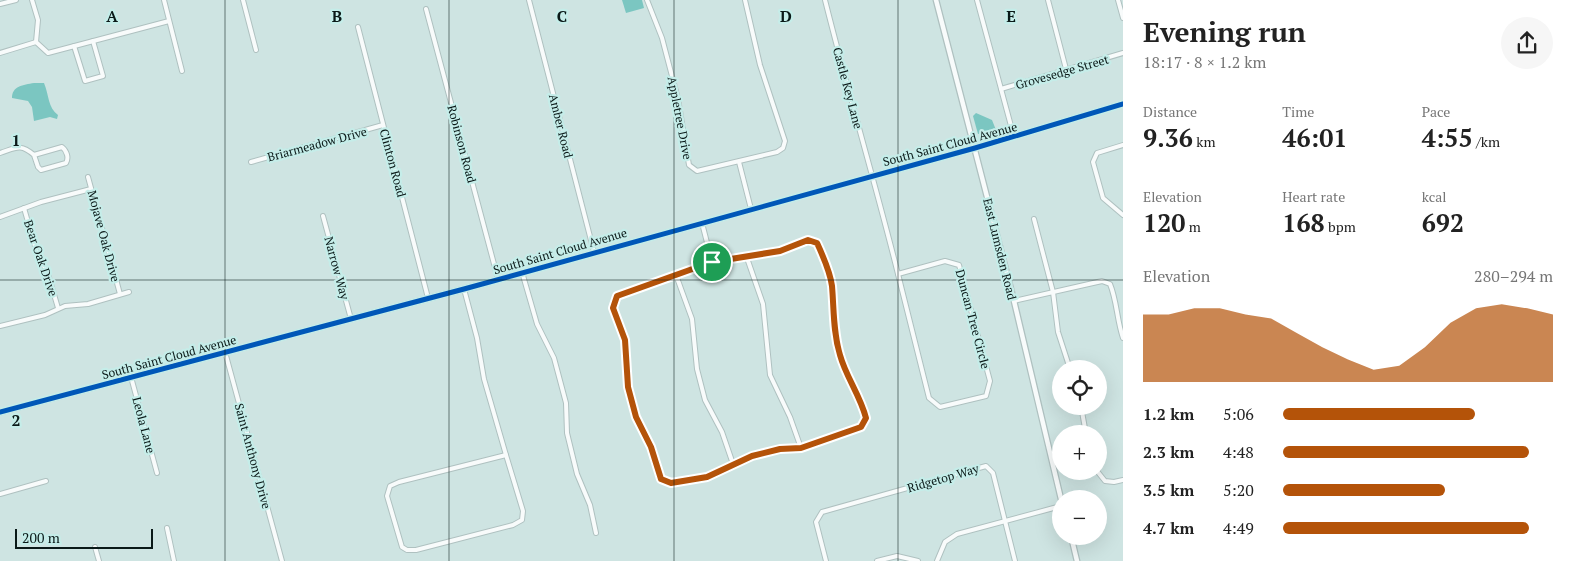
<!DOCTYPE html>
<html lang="en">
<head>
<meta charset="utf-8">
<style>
	:root { --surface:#fff; --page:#f6f6f6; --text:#222; --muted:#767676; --accent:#b45309 }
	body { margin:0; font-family:"PT Serif",serif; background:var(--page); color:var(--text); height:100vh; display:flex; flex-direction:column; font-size:19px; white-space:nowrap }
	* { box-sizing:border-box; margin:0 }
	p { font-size:16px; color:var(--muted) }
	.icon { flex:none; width:28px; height:28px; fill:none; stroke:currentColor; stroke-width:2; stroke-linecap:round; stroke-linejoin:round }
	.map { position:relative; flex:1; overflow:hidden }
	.drawer { display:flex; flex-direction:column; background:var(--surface); width:450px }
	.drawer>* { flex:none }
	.fabs { position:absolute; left:1052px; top:360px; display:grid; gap:10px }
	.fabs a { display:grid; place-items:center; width:55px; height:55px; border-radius:50%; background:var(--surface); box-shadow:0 5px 20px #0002; font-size:25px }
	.scale { position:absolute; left:15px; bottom:12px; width:138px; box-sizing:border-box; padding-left:5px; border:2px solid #0a1918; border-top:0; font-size:14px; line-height:18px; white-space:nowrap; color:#0a1918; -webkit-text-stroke:4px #c5ede9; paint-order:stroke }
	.pin { position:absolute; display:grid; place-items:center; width:42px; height:42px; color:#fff; margin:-21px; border:2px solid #fff; border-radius:50%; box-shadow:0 1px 5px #0007 }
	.round { display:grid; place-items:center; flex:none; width:52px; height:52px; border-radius:26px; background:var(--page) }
	.headline { display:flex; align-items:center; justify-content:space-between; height:85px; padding:0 20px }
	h1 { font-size:28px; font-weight:600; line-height:38px }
	.metrics { display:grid; grid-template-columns:repeat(3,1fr); gap:8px; height:85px; padding:5px 20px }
	.metrics div { display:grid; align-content:center }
	.metrics b { font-size:25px; font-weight:600 }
	.metrics small { font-size:14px; font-weight:400 }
	.metrics p { font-size:14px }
	.chart { height:140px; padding:10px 20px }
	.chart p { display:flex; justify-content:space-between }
	.chart svg { width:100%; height:90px; margin-top:5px; fill:var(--accent); opacity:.7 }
	ul { padding:0 20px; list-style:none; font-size:16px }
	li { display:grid; grid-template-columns:80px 60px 1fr; align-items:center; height:38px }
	li i { height:12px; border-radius:6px; background:var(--accent) }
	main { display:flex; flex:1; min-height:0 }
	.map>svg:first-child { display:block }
	.water { fill:#7bc6c1 }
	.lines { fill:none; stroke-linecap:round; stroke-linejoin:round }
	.minor-casing { stroke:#afc1c0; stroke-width:6 }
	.tertiary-casing { stroke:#afc1c0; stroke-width:7 }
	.minor { stroke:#f8fbfb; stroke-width:4 }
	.tertiary { stroke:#f8fbfb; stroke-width:4.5 }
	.cycleway-casing { stroke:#c5ede9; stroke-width:8 }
	.cycleway { stroke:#0057b8; stroke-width:5 }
	.route-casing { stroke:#fff; stroke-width:10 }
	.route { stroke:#b45309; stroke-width:6 }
	.grid { fill:none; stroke:#0a1918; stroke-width:1; stroke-opacity:0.55 }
	.labels { text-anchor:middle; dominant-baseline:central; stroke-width:4.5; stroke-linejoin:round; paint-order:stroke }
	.street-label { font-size:12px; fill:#0a1918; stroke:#c5ede9 }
	.grid-label { font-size:16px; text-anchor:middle; font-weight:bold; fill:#0a1918; stroke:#c5ede9; stroke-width:4.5; stroke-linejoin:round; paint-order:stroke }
</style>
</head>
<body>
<main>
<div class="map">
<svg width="1123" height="561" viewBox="0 0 1123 561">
	<rect width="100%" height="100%" fill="#cee4e2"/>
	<g class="water">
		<polygon points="622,0 642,0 644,8 626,13"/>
		<path d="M34 83H44C49 95 48 108 58 115L57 119 50 117 34 121 32 107 28 101 12 98C12 86 23 85 34 83Z"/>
		<polygon points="976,113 992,120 996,130 978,134 973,116"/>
	</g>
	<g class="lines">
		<defs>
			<g id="minor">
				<polyline points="32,0 38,20 36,42"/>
				<polyline points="164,0 182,71"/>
				<polyline points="243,0 256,50"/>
				<polyline points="529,0 594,252"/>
				<polyline points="647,0 662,38 678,99 689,165 697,171 777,152 783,148 785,141 760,65 745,0"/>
				<path d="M825 0C848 92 875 182 898 274"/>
				<polyline points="977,0 1014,137"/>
				<polyline points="1048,0 1066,69"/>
				<polyline points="1118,0 1123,18"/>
				<polyline points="0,4 16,0"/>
				<polyline points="426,9 498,279"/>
				<polyline points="358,27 428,298"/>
				<polyline points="74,46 85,81 103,76 93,41"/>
				<polyline points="0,53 36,42 48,53 169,21"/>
				<polyline points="1001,89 1123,53"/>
				<polyline points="1123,145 1097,153 1093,162 1103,198 1123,215"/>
				<path d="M0 153C16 148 20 143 34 155L62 147C67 151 69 158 66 163L41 170 38 167 34 155"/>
				<polyline points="251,162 383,125"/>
				<polyline points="739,162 751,209"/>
				<polyline points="88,177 120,294"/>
				<polyline points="24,208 36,250 48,274 58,308"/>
				<polyline points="323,216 351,319"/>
				<polyline points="0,217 41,202 91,189"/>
				<polyline points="1034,219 1053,292 1058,332 1070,369"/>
				<polyline points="702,223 712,262"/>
				<path d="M808 240 817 243C823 256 830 271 832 286 834 309 833 332 840 355 846 377 860 395 866 418L861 427 801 448 780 449 753 456 707 477 671 483 661 479 651 447 636 417 628 387 625 340 613 308 617 296 712 262 780 251Z"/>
				<polyline points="747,258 763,304 770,375 790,417 801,448"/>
				<polygon points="945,261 959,265 990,381 986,396 940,407 929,398 898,274"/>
				<polyline points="522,272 537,324 554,358 566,403 567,433 577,474 590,505 596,533"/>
				<polyline points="676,275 692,319 697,369 705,400 722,432 733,464"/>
				<polyline points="464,289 477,338 484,379 506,455"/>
				<path d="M1014 301 1102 281 1110 284C1117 301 1117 321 1123 338"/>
				<polyline points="0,326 45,315 65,306 88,304 129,292"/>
				<polyline points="225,352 282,561"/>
				<polyline points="131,377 157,473"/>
				<polyline points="1081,406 1086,434"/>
				<polygon points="506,455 523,511 522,520 513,525 416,550 407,550 402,547 387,496 390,486 399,482"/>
				<polyline points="1097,471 1105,481 1114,482 1123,480"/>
				<polyline points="0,494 46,481"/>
				<polyline points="167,528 174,561"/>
				<polyline points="95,547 99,561"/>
				<polyline points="826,561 816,522 822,512 986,466 993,473 1015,561"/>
				<polyline points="877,561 897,556 918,561"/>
				<polyline points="937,561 945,542 957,534 1061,506"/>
			</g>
			<g id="tertiary">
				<polyline points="936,0 1014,301 1061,499"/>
				<polyline points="0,412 464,289 975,148 1123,104"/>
				<polyline points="1071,536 1077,561"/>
			</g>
		</defs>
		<use href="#minor" class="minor-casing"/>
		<use href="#tertiary" class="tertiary-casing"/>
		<use href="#minor" class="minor"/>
		<use href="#tertiary" class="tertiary"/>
		<defs>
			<g id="cycleway">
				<path d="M808 240 817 243C823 256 830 271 832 286 834 309 833 332 840 355 846 377 860 395 866 418L861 427 801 448 780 449 753 456 707 477 671 483 661 479 651 447 636 417 628 387 625 340 613 308 617 296 712 262 780 251Z"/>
				<polyline points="0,412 464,289 975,148 1123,104"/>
			</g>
		</defs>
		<use href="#cycleway" class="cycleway-casing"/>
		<use href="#cycleway" class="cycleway"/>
	</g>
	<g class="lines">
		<defs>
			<path id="route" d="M808 240 817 243C823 256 830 271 832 286 834 309 833 332 840 355 846 377 860 395 866 418L861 427 801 448 780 449 752 456 707 477 671 483 661 479 651 447 636 417 628 387 625 340 613 308 617 296 712 262 780 251Z"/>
		</defs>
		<use href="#route" class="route-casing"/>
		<use href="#route" class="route"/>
	</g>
	<path class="grid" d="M225 0V561M449 0V561M674 0V561M898 0V561M0 280H1123"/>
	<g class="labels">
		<g class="street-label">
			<text transform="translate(1062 72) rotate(-16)">Grovesedge Street</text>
			<text transform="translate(848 88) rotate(75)">Castle Key Lane</text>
			<text transform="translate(680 118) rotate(79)">Appletree Drive</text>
			<text transform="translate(561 126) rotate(76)">Amber Road</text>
			<text transform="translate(317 144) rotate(-15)">Briarmeadow Drive</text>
			<text transform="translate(462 144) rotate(75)">Robinson Road</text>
			<text transform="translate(950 144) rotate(-15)">South Saint Cloud Avenue</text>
			<text transform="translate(393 163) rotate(75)">Clinton Road</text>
			<text transform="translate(104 236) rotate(75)">Mojave Oak Drive</text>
			<text transform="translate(1000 249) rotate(76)">East Lumsden Road</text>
			<text transform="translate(560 251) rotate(-16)">South Saint Cloud Avenue</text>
			<text transform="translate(41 258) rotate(71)">Bear Oak Drive</text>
			<text transform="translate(337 268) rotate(75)">Narrow Way</text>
			<text transform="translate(973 319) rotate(75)">Duncan Tree Circle</text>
			<text transform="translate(169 357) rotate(-15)">South Saint Cloud Avenue</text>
			<text transform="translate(144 425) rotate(75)">Leola Lane</text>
			<text transform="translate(253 456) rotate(75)">Saint Anthony Drive</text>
			<text transform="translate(943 478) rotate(-16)">Ridgetop Way</text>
		</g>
	</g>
	<g class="grid-label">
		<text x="112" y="22">A</text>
		<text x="337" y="22">B</text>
		<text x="562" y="22">C</text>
		<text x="786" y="22">D</text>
		<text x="1011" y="22">E</text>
		<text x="16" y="146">1</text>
		<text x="16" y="426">2</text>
	</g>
</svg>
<div class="fabs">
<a><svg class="icon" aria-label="locate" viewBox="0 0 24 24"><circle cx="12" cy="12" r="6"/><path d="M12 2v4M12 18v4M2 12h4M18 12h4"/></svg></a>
<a>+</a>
<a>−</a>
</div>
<div class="scale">200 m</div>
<div class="pin" style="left:712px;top:262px;background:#1e9e55"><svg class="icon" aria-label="arrive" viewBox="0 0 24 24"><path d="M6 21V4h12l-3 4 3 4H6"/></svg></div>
</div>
<section class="drawer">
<div class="headline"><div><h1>Evening run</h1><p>18:17 · 8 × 1.2 km</p></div><a class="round"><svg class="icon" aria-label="share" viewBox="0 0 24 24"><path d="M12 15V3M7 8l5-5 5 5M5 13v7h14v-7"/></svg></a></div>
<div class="metrics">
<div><p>Distance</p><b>9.36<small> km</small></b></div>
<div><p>Time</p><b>46:01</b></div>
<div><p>Pace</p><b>4:55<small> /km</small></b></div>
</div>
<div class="metrics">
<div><p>Elevation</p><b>120<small> m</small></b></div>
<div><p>Heart rate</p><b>168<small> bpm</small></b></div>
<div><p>kcal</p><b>692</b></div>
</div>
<div class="chart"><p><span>Elevation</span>280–294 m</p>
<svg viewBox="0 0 160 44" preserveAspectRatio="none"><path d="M0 44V11L10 11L20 8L30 8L40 11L50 13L60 20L70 27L80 33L90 38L100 36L110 27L120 15L130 8L140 6L150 8L160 11V44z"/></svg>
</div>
<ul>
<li><b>1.2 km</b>5:06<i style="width:71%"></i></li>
<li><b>2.3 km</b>4:48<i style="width:91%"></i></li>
<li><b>3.5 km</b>5:20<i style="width:60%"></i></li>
<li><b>4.7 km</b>4:49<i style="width:91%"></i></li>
</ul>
</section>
</main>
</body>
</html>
